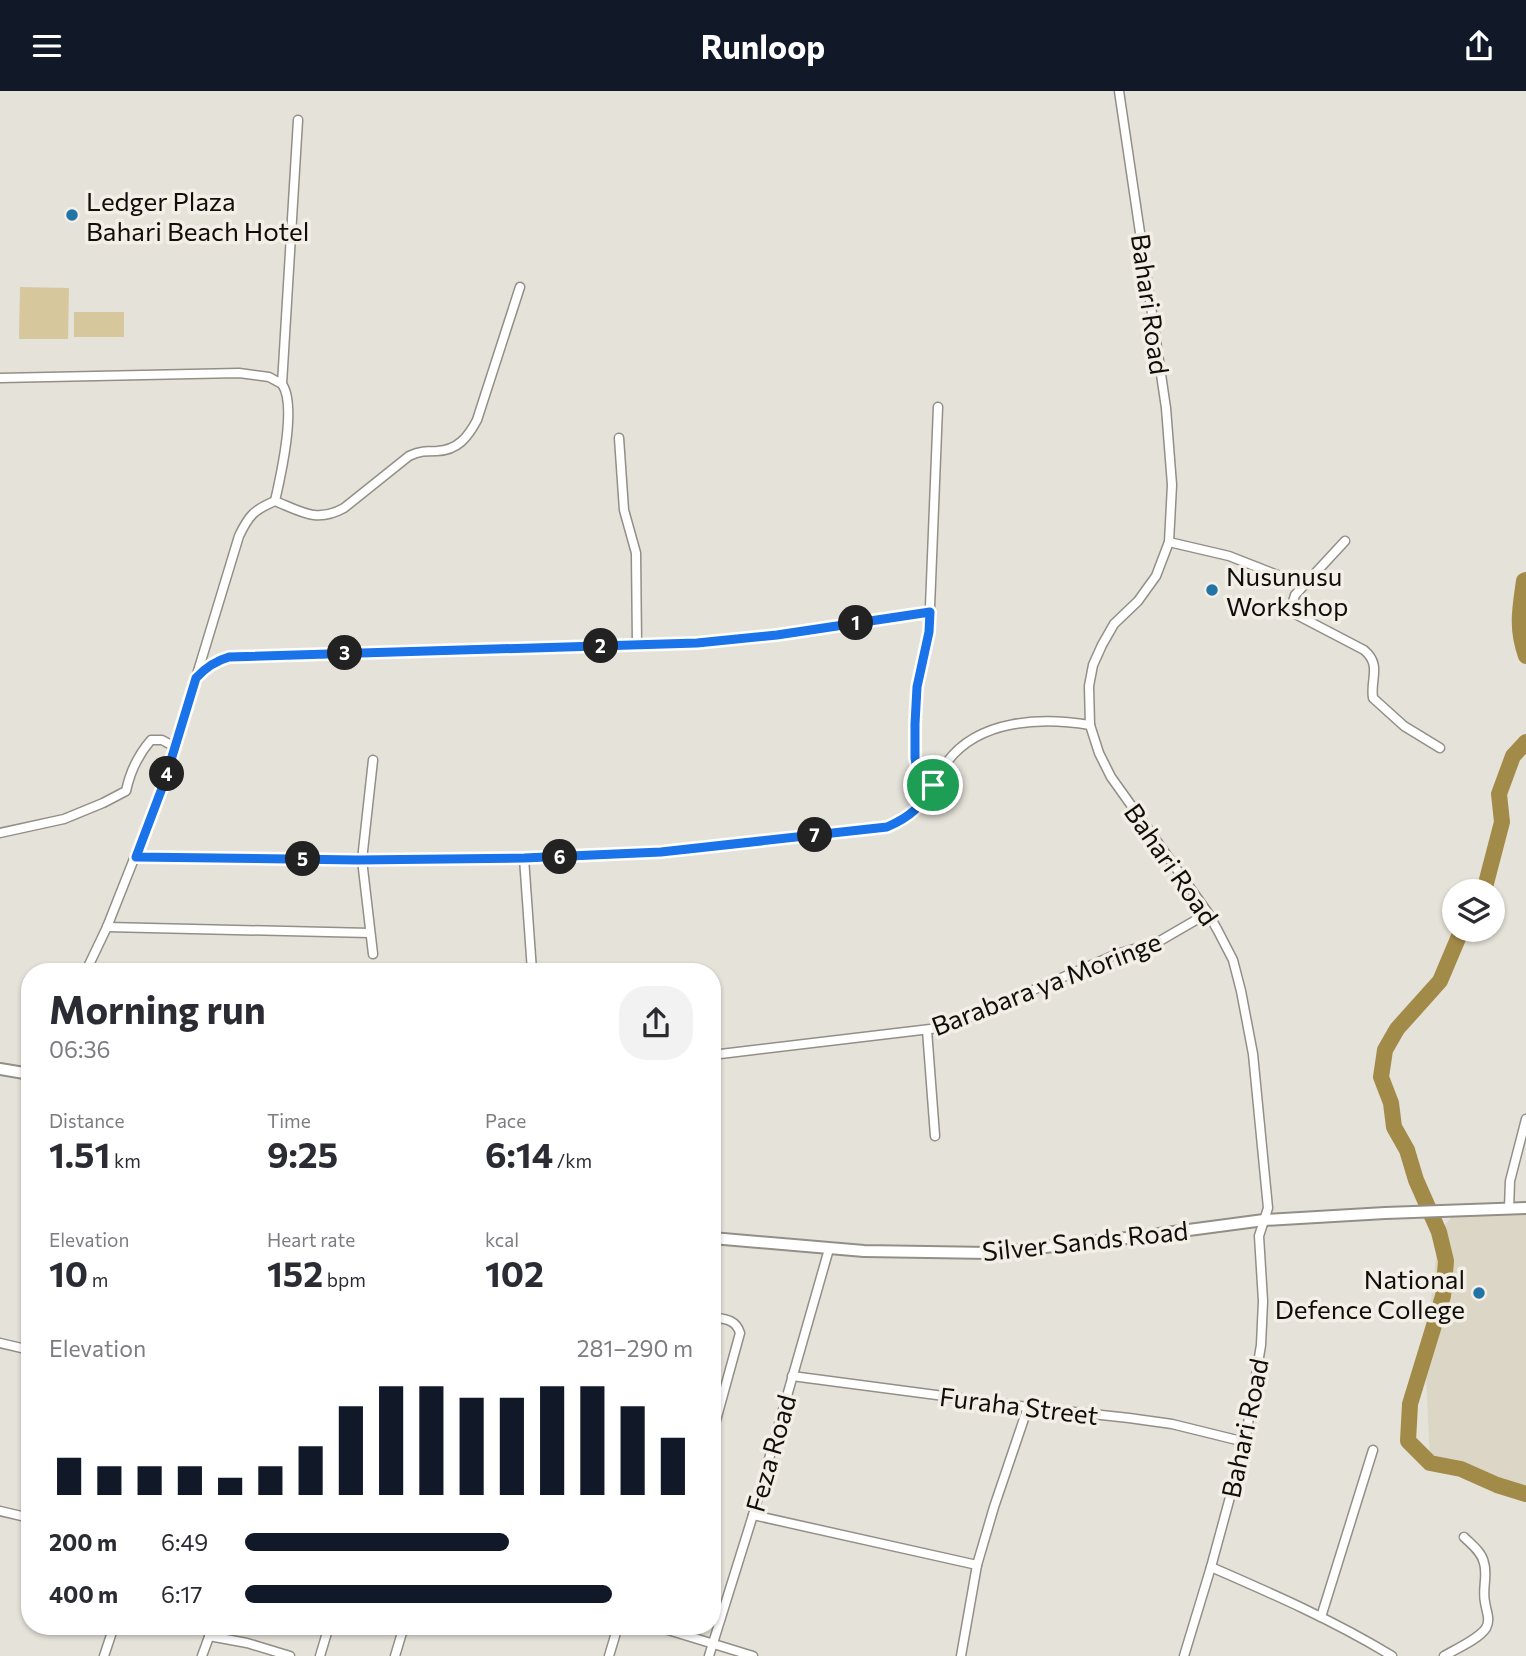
<!DOCTYPE html>
<html lang="en">
<head>
<meta charset="utf-8">
<style>
	:root { --surface:#fff; --page:#f2f2f3; --text:#2b2b33; --muted:#7c7c81; --accent:#111827 }
	body { margin:0; font-family:Commissioner,sans-serif; background:var(--page); color:var(--text); height:100vh; display:flex; flex-direction:column; font-size:26px; white-space:nowrap }
	* { box-sizing:border-box; margin:0 }
	p { font-size:23px; color:var(--muted) }
	.icon { flex:none; width:38px; height:38px; fill:none; stroke:currentColor; stroke-width:2; stroke-linecap:round; stroke-linejoin:round }
	.map { position:relative; flex:1; overflow:hidden }
	.panel { position:absolute; left:21px; top:872px; width:700px; height:672px; display:flex; flex-direction:column; background:var(--surface); border-radius:28px; box-shadow:0 2px 5px #0004 }
	.panel>* { flex:none }
	.tools { position:absolute; left:1442px; top:788px; display:grid; gap:14px }
	.tools a { display:grid; place-items:center; width:63px; height:63px; border-radius:50%; background:var(--surface); box-shadow:0 2px 5px #0004; font-size:35px }
	.pin { position:absolute; display:grid; place-items:center; width:60px; height:60px; color:#fff; margin:-30px; border:4px solid #fff; border-radius:50%; box-shadow:0 2px 7px #0007 }
	.km { position:absolute; width:35px; height:35px; margin:-18px; border-radius:50%; background:#222; color:#fff; font-size:19px; line-height:35px; text-align:center }
	.round { display:grid; place-items:center; flex:none; width:74px; height:74px; border-radius:28px; background:var(--page) }
	.head { display:flex; align-items:center; justify-content:space-between; height:119px; padding:0 28px }
	h1 { font-size:38px; font-weight:700; line-height:52px }
	.figures { display:grid; grid-template-columns:repeat(3,1fr); gap:10px; height:119px; padding:7px 28px }
	.figures div { display:grid; align-content:center }
	.figures b { font-size:35px; font-weight:700 }
	.figures small { font-size:19px; font-weight:400 }
	.figures p { font-size:19px }
	.chart { height:196px; padding:14px 28px }
	.chart p { display:flex; justify-content:space-between }
	.chart svg { width:100%; height:126px; margin-top:7px; stroke:var(--accent); stroke-width:6 }
	ul { padding:0 28px; list-style:none; font-size:23px }
	li { display:grid; grid-template-columns:112px 84px 1fr; align-items:center; height:52px }
	li i { height:18px; border-radius:9px; background:var(--accent) }
	header { display:flex; justify-content:space-between; align-items:center; height:91px; padding:0 28px; background:var(--accent); color:#fff; font-size:32px; font-weight:700 }
	.map>svg:first-child { display:block }
	.built { fill:#dcd6c6 }
	.green { fill:#d7c79c }
	.lines { fill:none; stroke-linecap:round; stroke-linejoin:round }
	.river { stroke:#a28a48; stroke-width:16 }
	.minor-casing { stroke:#928f86; stroke-width:11 }
	.tertiary-casing { stroke:#928f86; stroke-width:14 }
	.minor { stroke:#fff; stroke-width:8 }
	.tertiary { stroke:#fff; stroke-width:10 }
	.route-casing { stroke:#fff; stroke-width:14 }
	.route { stroke:#1a73e8; stroke-width:9 }
	.poi-dot { fill:#2174a5; stroke:#f3efe6; stroke-width:2.5 }
	.labels { text-anchor:middle; dominant-baseline:central; stroke-width:7; stroke-linejoin:round; paint-order:stroke }
	.poi-label { font-size:26px; fill:#0f0e0b; stroke:#f3efe6; text-anchor:start }
	.street-label { font-size:26px; fill:#0f0e0b; stroke:#f3efe6 }
</style>
</head>
<body>
<header><svg class="icon" aria-label="menu" viewBox="0 0 24 24"><path d="M4 6h16M4 12h16M4 18h16"/></svg>Runloop<svg class="icon" aria-label="share" viewBox="0 0 24 24"><path d="M12 15V3M7 8l5-5 5 5M5 13v7h14v-7"/></svg></header>
<div class="map">
<svg width="1526" height="1565" viewBox="0 0 1526 1565">
	<rect width="100%" height="100%" fill="#e5e2d9"/>
	<polygon class="built" points="1526,1117 1526,1403 1430,1372 1425,1262 1439,1141 1458,1119"/>
	<g class="green">
		<polygon points="20,196 69,197 68,248 19,248"/>
		<rect x="74" y="221" width="50" height="25"/>
	</g>
	<g class="lines">
		<g class="river">
			<path d="M1526 489 1524 490C1520 518 1516 537 1526 565"/>
			<polyline points="1484,800 1502,731 1499,703 1513,665 1526,651"/>
			<polyline points="1462,838 1440,890 1397,938 1385,959 1381,986 1391,1012 1394,1036 1407,1059 1416,1089 1439,1141 1446,1170 1443,1205 1410,1313 1408,1350 1430,1372 1461,1378 1497,1394 1526,1403"/>
		</g>
		<defs>
			<g id="minor">
				<polyline points="1119,0 1166,317 1172,394 1169,451 1156,485 1138,510 1114,533 1102,554 1093,574 1089,595 1090,634 1099,662 1111,686 1208,822 1218,840 1233,869 1241,900 1253,963 1268,1117 1259,1145 1263,1210 1261,1254 1245,1351 1211,1476 1184,1565"/>
				<polyline points="0,287 239,282 269,286 282,293"/>
				<polyline points="619,347 624,419 636,462 637,554"/>
				<path d="M275 410C281 384 297 314 282 293L298 29"/>
				<path d="M1345 450 1295 504C1292 511 1292 517 1297 524L1364 559C1382 574 1370 588 1373 607L1404 635 1440 657"/>
				<polyline points="1169,451 1229,465 1303,494"/>
				<path d="M199 584C208 574 217 569 229 566L697 552 777 544 930 521"/>
				<path d="M933 694C925 688 918 683 915 673V633L917 596 929 541 938 316"/>
				<path d="M0 742 64 728 103 712 126 700C130 681 138 664 151 649H162L175 656"/>
				<path d="M136 766 362 769 524 767 661 761 887 736C893 734 901 731 906 727 926 714 934 690 947 671 979 628 1042 626 1090 634"/>
				<polyline points="524,767 532,880"/>
				<polyline points="107,836 370,842"/>
				<polyline points="373,863 362,769 373,669"/>
				<path d="M86 880 107 836 164 692 239 445C249 424 254 419 275 410 302 421 317 432 344 417L409 365C419 360 426 360 437 360 458 359 468 346 477 329L520 196"/>
				<polyline points="927,939 935,1045"/>
				<polyline points="712,964 947,936 1117,863 1158,851 1208,822"/>
				<polyline points="1509,1118 1510,1090 1526,1028"/>
				<path d="M712 1226C724 1228 736 1228 740 1242L712 1344"/>
				<polyline points="0,1252 30,1259"/>
				<polyline points="792,1285 1028,1316 1129,1327 1172,1333 1245,1351"/>
				<polyline points="0,1420 30,1427"/>
				<polyline points="753,1424 977,1474"/>
				<path d="M1211 1476C1273 1503 1335 1530 1392 1565"/>
				<polyline points="1321,1526 1373,1359"/>
				<polyline points="655,1535 753,1565"/>
				<polyline points="209,1545 247,1552 290,1565"/>
				<polyline points="104,1565 114,1535"/>
				<polyline points="202,1565 213,1535"/>
				<polyline points="320,1565 329,1535"/>
				<polyline points="395,1565 404,1535"/>
				<polyline points="609,1565 618,1535"/>
				<polyline points="709,1565 753,1424 829,1158"/>
				<polyline points="961,1565 977,1474 994,1416 1028,1316"/>
				<path d="M1444 1565C1456 1558 1479 1548 1486 1537 1491 1528 1486 1520 1485 1511 1482 1498 1488 1484 1484 1472 1482 1461 1471 1453 1464 1446"/>
			</g>
			<g id="tertiary">
				<polyline points="0,978 30,983"/>
				<polyline points="712,1147 864,1160 990,1162 1136,1146 1264,1129 1385,1122 1526,1117"/>
			</g>
		</defs>
		<use href="#minor" class="minor-casing"/>
		<use href="#tertiary" class="tertiary-casing"/>
		<use href="#minor" class="minor"/>
		<use href="#tertiary" class="tertiary"/>
	</g>
	<g class="lines">
		<defs>
			<path id="route" d="M930 521 929 541 917 596 915 633V667L917 678 920 683 933 694C919 717 912 725 887 736L661 761 524 767 358 769 136 766 164 692 196 587C206 576 215 570 229 566L697 552 777 544Z"/>
		</defs>
		<use href="#route" class="route-casing"/>
		<use href="#route" class="route"/>
	</g>
	<g class="poi-dot">
		<circle cx="72" cy="124" r="7"/>
		<circle cx="1212" cy="499" r="7"/>
		<circle cx="1479" cy="1202" r="7"/>
	</g>
	<g class="labels">
		<g class="poi-label">
			<text x="86" y="109">Ledger Plaza<tspan x="86" dy="30">Bahari Beach Hotel</tspan></text>
			<text x="1226" y="484">Nusunusu<tspan x="1226" dy="30">Workshop</tspan></text>
			<text x="1465" y="1187" text-anchor="end">National<tspan x="1465" dy="30">Defence College</tspan></text>
		</g>
		<g class="street-label">
			<text transform="translate(1151 213) rotate(82)">Bahari Road</text>
			<text transform="translate(1172 773) rotate(55)">Bahari Road</text>
			<text transform="translate(1046 892) rotate(-21)">Barabara ya Moringe</text>
			<text transform="translate(1085 1149) rotate(-6)">Silver Sands Road</text>
			<text transform="translate(1019 1314) rotate(7)">Furaha Street</text>
			<text transform="translate(1244 1337) rotate(-78)">Bahari Road</text>
			<text transform="translate(770 1362) rotate(-74)">Feza Road</text>
		</g>
	</g>
</svg>
<div class="tools">
<a><svg class="icon" aria-label="layers" viewBox="0 0 24 24"><path d="M12 4l9 5-9 5-9-5zM3 14l9 5 9-5"/></svg></a>
</div>
<div class="pin" style="left:933px;top:694px;background:#1e9e55"><svg class="icon" aria-label="arrive" viewBox="0 0 24 24"><path d="M6 21V4h12l-3 4 3 4H6"/></svg></div>
<b class="km" style="left:856px;top:532px">1</b>
<b class="km" style="left:601px;top:555px">2</b>
<b class="km" style="left:345px;top:562px">3</b>
<b class="km" style="left:167px;top:683px">4</b>
<b class="km" style="left:303px;top:768px">5</b>
<b class="km" style="left:560px;top:766px">6</b>
<b class="km" style="left:815px;top:744px">7</b>
<section class="panel">
<div class="head"><div><h1>Morning run</h1><p>06:36</p></div><a class="round"><svg class="icon" aria-label="share" viewBox="0 0 24 24"><path d="M12 15V3M7 8l5-5 5 5M5 13v7h14v-7"/></svg></a></div>
<div class="figures">
<div><p>Distance</p><b>1.51<small> km</small></b></div>
<div><p>Time</p><b>9:25</b></div>
<div><p>Pace</p><b>6:14<small> /km</small></b></div>
</div>
<div class="figures">
<div><p>Elevation</p><b>10<small> m</small></b></div>
<div><p>Heart rate</p><b>152<small> bpm</small></b></div>
<div><p>kcal</p><b>102</b></div>
</div>
<div class="chart"><p><span>Elevation</span>281–290 m</p>
<svg viewBox="0 0 160 44" preserveAspectRatio="none"><path d="M5 44V31M15 44V34M25 44V34M35 44V34M45 44V38M55 44V34M65 44V27M75 44V13M85 44V6M95 44V6M105 44V10M115 44V10M125 44V6M135 44V6M145 44V13M155 44V24"/></svg>
</div>
<ul>
<li><b>200 m</b>6:49<i style="width:59%"></i></li>
<li><b>400 m</b>6:17<i style="width:82%"></i></li>
</ul>
</section>
</div>
</body>
</html>
